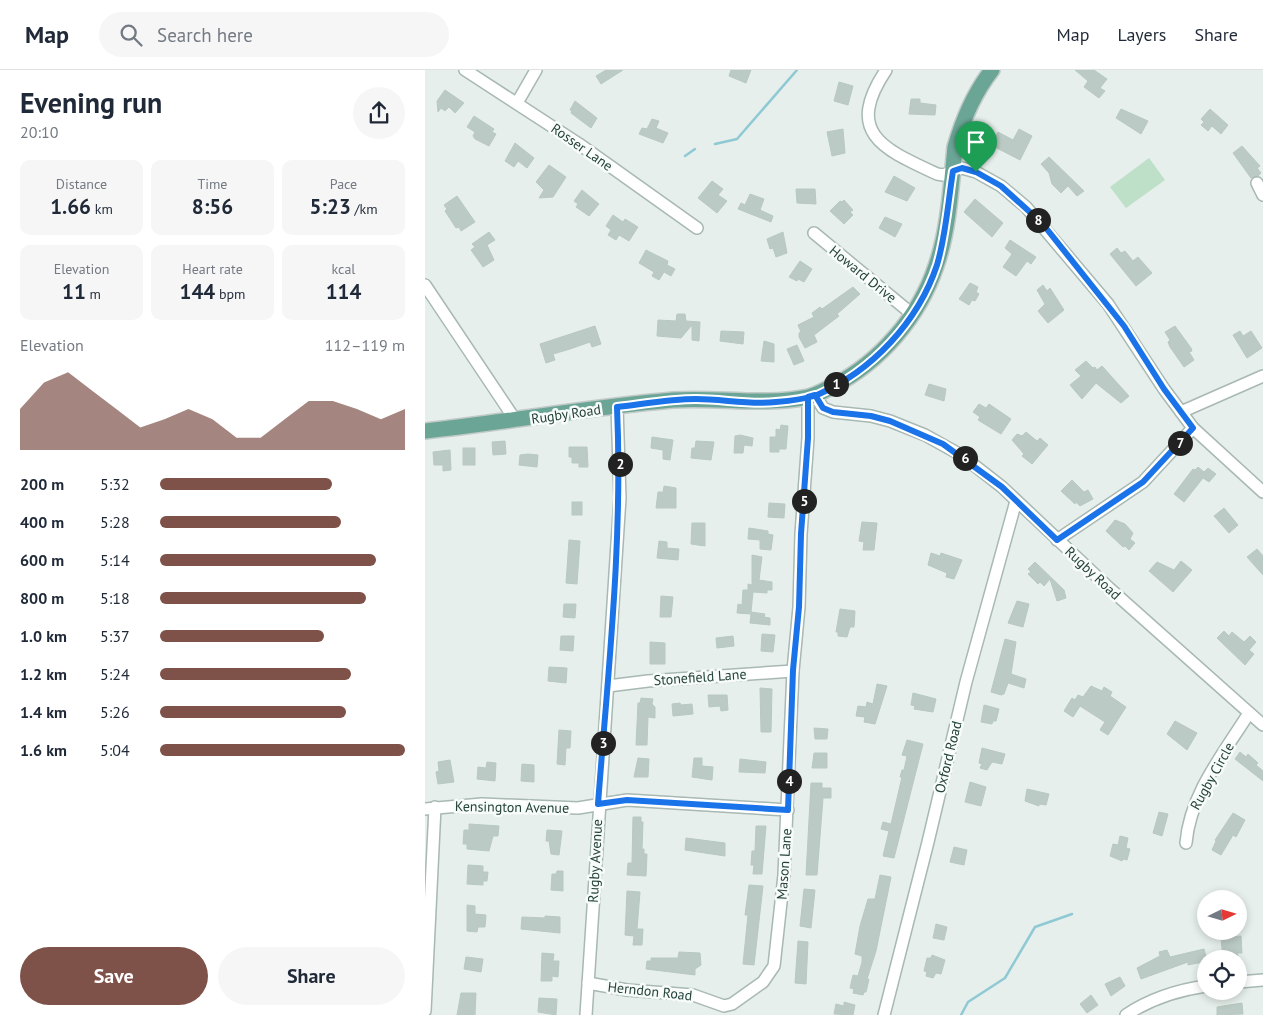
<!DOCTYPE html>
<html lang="en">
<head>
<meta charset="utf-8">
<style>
	:root { --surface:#fff; --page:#f6f6f7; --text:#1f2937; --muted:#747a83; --line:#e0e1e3; --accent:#7f5249 }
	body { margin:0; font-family:"PT Sans",sans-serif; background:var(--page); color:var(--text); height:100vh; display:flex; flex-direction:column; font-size:19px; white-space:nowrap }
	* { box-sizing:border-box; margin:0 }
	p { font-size:16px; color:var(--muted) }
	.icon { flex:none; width:28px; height:28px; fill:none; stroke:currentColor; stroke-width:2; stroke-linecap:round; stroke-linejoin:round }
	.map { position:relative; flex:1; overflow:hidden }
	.sheet { display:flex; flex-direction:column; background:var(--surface); width:425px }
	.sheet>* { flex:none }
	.needle { width:32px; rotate:85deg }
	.buttons { position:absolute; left:772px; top:820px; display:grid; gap:10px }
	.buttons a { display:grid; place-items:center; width:50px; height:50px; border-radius:50%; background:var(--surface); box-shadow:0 2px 8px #0003; font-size:25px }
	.pin { position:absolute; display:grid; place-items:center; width:42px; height:42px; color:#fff; margin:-51px -21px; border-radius:50% 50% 50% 0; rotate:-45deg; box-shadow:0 0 5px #0007 }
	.pin .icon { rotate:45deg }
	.km { position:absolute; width:25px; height:25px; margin:-12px; border-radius:50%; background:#222; color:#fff; font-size:14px; line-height:25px; text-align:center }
	.round { display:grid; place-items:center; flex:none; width:52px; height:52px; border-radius:26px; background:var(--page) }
	.headline { display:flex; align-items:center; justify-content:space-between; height:85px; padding:0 20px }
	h1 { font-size:28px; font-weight:700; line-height:38px }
	.metrics { display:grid; grid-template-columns:repeat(3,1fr); gap:8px; height:85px; padding:5px 20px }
	.metrics div { display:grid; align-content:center; border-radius:10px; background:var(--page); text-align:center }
	.metrics b { font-size:21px; font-weight:700 }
	.metrics small { font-size:14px; font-weight:400 }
	.metrics p { font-size:14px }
	.chart { height:140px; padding:10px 20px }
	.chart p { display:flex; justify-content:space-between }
	.chart svg { width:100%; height:90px; margin-top:5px; fill:var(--accent); opacity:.7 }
	.action { display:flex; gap:10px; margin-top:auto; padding:10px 20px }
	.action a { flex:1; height:58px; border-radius:30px; background:var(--accent); color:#fff; font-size:20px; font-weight:700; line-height:58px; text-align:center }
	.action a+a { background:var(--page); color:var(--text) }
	ul { padding:0 20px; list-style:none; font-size:16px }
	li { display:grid; grid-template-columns:80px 60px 1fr; align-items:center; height:38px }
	li i { height:12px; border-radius:6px; background:var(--accent) }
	header { display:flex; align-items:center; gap:30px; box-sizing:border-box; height:70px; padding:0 25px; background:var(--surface); border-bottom:1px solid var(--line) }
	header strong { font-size:24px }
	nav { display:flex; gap:28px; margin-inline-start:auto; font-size:18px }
	.search { width:350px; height:45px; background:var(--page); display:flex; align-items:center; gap:12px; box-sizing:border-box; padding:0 18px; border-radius:28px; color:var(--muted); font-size:19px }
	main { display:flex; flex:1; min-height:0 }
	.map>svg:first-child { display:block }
	.green { fill:#bfe0c8 }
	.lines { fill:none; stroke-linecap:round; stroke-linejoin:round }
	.stream { stroke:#8ec9d4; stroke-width:2.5 }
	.building { fill:#bbcac4; stroke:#b8c9c2 }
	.minor-casing { stroke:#a8b8b2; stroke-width:14 }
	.major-casing { stroke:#c2cac8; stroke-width:18 }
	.minor { stroke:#fff; stroke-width:11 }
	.major { stroke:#6aa596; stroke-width:15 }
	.route-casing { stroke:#fff; stroke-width:10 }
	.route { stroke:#1a73e8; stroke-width:6 }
	.labels { text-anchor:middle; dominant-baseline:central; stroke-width:5; stroke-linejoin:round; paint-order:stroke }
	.street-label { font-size:14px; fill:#24423a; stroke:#f7fbf9 }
</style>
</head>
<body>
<header>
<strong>Map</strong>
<div class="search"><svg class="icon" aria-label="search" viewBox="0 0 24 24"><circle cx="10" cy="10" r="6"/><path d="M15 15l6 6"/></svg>Search here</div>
<nav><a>Map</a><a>Layers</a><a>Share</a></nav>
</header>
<main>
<section class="sheet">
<div class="headline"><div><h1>Evening run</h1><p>20:10</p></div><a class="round"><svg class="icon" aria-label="share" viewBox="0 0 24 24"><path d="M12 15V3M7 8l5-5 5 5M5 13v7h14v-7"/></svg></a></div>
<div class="metrics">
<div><p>Distance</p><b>1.66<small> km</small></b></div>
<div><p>Time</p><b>8:56</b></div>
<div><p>Pace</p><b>5:23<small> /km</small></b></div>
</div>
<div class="metrics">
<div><p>Elevation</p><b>11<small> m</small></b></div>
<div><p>Heart rate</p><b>144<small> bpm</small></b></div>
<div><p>kcal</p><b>114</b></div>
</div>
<div class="chart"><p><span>Elevation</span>112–119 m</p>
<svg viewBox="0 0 160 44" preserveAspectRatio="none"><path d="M0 44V24L10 11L20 6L30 15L40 24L50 33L60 29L70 24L80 29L90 38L100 38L110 29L120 20L130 20L140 24L150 29L160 24V44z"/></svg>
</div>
<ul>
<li><b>200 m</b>5:32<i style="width:70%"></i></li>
<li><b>400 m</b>5:28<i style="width:74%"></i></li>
<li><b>600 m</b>5:14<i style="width:88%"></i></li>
<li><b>800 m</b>5:18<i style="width:84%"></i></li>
<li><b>1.0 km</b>5:37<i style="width:67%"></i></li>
<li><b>1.2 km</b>5:24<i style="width:78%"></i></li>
<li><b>1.4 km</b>5:26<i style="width:76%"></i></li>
<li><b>1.6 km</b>5:04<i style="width:100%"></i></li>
</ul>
<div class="action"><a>Save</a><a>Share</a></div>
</section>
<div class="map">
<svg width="838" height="945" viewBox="0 0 838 945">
	<rect width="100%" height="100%" fill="#e6efeb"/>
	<polygon class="green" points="724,88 740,110 701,138 685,117"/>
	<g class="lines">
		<g class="stream">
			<polyline points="290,74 312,69 372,0"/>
			<polyline points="260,86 270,79"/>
			<polyline points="536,945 543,932 580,908 610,857 647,844"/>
		</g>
	</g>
	<g class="building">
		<polygon points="181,0 198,0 176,14 171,6"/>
		<polygon points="306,0 326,0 321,13 304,6"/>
		<polygon points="650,0 669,0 682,9 675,18 680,21 674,28 659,17 663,11"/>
		<polygon points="414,12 428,16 423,35 409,31"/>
		<polygon points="20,20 39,33 30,43 24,37 20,41 16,38 13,42 12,31"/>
		<polygon points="486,29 495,29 495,33 511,35 510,45 484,44"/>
		<polygon points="150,31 172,48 166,58 146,43 147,41 145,40"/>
		<polygon points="696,39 723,51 716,64 691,48"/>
		<polygon points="785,39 803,55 796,64 787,56 783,61 776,55 779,52 776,49"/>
		<polygon points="49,46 69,59 67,62 71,64 64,76 50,69 48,66 50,62 42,57"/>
		<polygon points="227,49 234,51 231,58 243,63 238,73 214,64 217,58 222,59"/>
		<polygon points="418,59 420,83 407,86 402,62"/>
		<polygon points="594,59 607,66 595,90 566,75 573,62 588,70"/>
		<polygon points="90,73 109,88 102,98 93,91 89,97 80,91"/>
		<polygon points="817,76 835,96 832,98 836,103 833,106 826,108 808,83"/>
		<polygon points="624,87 659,121 652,126 643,116 636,123 627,114 624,103 616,94"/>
		<polygon points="124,95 141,107 128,127 114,128 119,120 111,112"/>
		<polygon points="469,106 490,118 482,131 460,122"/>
		<polygon points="287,111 298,119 293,125 302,131 292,143 273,128"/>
		<polygon points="371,119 390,119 391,134 372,133"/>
		<polygon points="157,120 174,134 164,146 151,137 153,134 149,131"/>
		<polygon points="325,124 339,129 335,140 348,146 346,152 313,139 316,133 320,135"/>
		<polygon points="32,126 50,152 36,161 34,157 31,158 20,141 22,139 19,135"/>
		<polygon points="550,129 578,153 567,167 539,142"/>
		<polygon points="419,130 428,140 425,142 428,145 419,154 405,141 415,131 417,132"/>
		<polygon points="188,145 198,152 200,149 213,157 204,171 194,165 191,170 183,165 186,160 181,156"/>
		<polygon points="460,147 477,154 470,167 454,158"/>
		<polygon points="64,162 70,170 62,175 69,190 58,197 46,180 50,177 47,174"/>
		<polygon points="358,162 362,183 351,187 348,178 345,179 342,169"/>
		<polygon points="585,170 611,187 606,194 602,191 591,206 578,197 587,184 580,178"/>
		<polygon points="692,178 696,183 700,181 708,191 713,187 727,203 711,216 685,184"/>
		<polygon points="221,180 243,191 242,195 250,199 246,206 239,202 234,210 227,206 229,202 214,193"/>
		<polygon points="375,191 387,199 379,212 373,209 372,211 364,207"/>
		<polygon points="545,213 553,217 551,222 554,224 550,231 547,230 544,235 534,229"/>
		<polygon points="618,215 622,221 625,218 639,240 623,253 613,241 620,234 612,220"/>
		<polygon points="428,217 435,224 412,244 414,246 389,265 392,272 380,278 374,267 374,263 376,262 373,255 389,247 387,243 395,237 397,239"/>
		<polygon points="252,244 260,244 261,251 275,252 274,271 267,270 267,255 256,268 232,266 233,250 251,251"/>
		<polygon points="170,256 176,274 167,277 165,272 145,279 128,284 130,290 121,293 115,274"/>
		<polygon points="750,256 766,278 767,281 764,282 769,290 759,297 745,277 743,272 745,270 740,262"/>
		<polygon points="296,261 319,262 318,274 295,271"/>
		<polygon points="815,261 818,266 826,261 837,278 822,288 808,265"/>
		<polygon points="339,271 349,274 349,292 336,291"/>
		<polygon points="372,275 379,291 369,295 362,279"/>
		<polygon points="661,291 668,298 670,297 672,300 677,296 704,326 696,333 671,313 657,329 645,315 656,306 650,300"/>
		<polygon points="504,314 521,319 519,331 500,325"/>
		<polygon points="554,334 561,338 564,334 586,349 576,364 553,350 555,347 548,342"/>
		<polygon points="356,355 363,356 361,379 354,379 354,382 345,382 345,367 351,367 351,359 355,360"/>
		<polygon points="601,362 612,371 615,368 623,375 607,394 597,386 599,384 587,370 592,364 597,366"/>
		<polygon points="315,365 328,368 327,376 319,375 318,383 309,383 310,366"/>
		<polygon points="227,367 248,370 245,390 238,389 238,380 226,378"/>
		<polygon points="80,371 81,384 68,385 67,372"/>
		<polygon points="271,371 289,372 286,390 266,388 267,378 270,378"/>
		<polygon points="144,377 162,377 163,397 154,397 154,393 147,393 147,387 144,387"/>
		<rect x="38" y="378" width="12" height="17"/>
		<polygon points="25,380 26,400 18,401 18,395 9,395 8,382"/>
		<polygon points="103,384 113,385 112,397 94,395 95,385"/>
		<polygon points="773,397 779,402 783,398 791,404 784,412 778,408 759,432 749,424 768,399 770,400"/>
		<polygon points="647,410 659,422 663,420 668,429 655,436 651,432 650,434 636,421"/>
		<polygon points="239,416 251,418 251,438 231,438 233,422 238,422"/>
		<rect x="147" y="432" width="10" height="13"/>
		<polygon points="344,433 360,434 359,448 343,447"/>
		<polygon points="799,438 813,455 804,463 789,446"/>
		<polygon points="690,450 700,454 708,463 705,469 710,473 704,480 700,476 698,477 681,461"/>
		<polygon points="437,452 452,453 449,480 438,480 439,472 434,471"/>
		<polygon points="267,453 280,453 280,476 266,474"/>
		<polygon points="324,458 343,461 343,464 348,465 346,480 335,479 335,470 323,469"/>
		<polygon points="144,470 155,471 152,514 141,513"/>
		<polygon points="234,471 242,472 242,478 254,479 253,490 232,488"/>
		<polygon points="832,479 838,486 838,505 822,487"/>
		<polygon points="506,483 515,486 516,483 537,490 529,509 521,507 522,503 503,495"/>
		<polygon points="327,485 337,487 334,510 347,512 347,520 342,520 342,523 328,522 326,542 340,544 339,547 345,548 345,555 325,553 326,544 312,543 313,534 317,535 318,520 323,520 323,514 327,515"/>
		<polygon points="756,491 767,500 748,522 724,501 732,492 749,500"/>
		<polygon points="610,492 639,520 641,528 632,531 625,509 619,516 615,512 613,514 603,504 606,502 603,499"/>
		<polygon points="236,526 248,527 246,547 235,547"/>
		<polygon points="592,531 604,534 598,557 583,553"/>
		<polygon points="139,534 151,534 150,548 138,547"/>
		<polygon points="415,539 430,541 429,557 425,557 422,567 413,566 413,562 411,562"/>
		<polygon points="799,561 804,566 807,562 819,572 825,566 831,572 824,580 829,584 820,595 792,568"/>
		<polygon points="337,564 350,565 348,582 336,581"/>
		<polygon points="136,566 149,566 148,581 135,580"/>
		<polygon points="308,566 309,576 292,578 291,568"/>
		<polygon points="580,569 591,572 586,604 601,609 599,618 583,613 579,624 576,625 566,622"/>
		<polygon points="225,572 240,573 240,594 225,594"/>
		<polygon points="124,597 142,598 141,613 123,611"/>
		<polygon points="452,614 462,616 450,654 439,652 440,647 431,646 433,636 441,637 442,632 448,634"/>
		<polygon points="666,616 677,621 679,617 687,622 685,626 701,637 683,665 675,660 680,652 655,636 648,647 639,641 647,628 650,630 653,625 658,627"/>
		<polygon points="335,618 347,619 346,662 336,662"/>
		<polygon points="488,623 511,629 508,642 489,639 490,636 486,635"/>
		<polygon points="283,625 302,625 303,640 296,641 295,636 284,637"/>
		<polygon points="216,628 228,629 227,634 230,637 230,648 223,647 222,675 211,675 213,633 215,633"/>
		<polygon points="255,633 256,635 267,634 268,644 248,646 247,634"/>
		<polygon points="559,635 574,639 571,651 568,651 567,654 556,652"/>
		<polygon points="750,651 772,663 762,680 742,664"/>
		<polygon points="389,658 403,659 402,669 390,669"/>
		<polygon points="134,660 146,661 145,678 141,678 140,695 132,694"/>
		<polygon points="482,670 498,674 469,788 458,786 464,761 456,759 458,752 466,754 477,707 475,707 477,700 479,700 482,686 477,685"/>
		<polygon points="557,678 580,684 577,694 567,692 562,700 555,698 557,694 554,693"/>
		<polygon points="815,682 821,687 823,684 833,693 831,695 838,701 838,711 810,689"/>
		<polygon points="389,683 402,683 402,698 387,698"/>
		<polygon points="213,688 224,689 223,707 209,707"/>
		<polygon points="269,688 277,688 277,696 288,697 287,710 267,707"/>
		<polygon points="315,689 341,692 340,703 314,702"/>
		<polygon points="25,690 29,712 13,714 11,702 14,701 13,692"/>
		<polygon points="62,692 71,693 70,711 52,709 53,697 61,698"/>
		<polygon points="97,694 109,695 109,712 96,711"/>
		<polygon points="545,712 561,717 556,736 540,732"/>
		<polygon points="386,713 397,713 397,718 406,718 406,728 398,728 392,805 381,805"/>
		<polygon points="602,719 624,724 621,735 614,734 614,736 600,731"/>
		<polygon points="734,742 743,744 737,766 728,763"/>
		<polygon points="808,743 820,750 811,767 808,765 796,785 787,780 791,771 790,770"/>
		<polygon points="208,747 216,747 216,752 218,752 217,779 219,779 219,784 222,784 221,806 202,805 203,793 207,793"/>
		<polygon points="44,754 74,756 73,766 68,766 64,781 42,779 42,774 38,774 39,760 44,760"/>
		<polygon points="331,756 341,756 337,804 328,804 329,795 326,795 327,781 330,781"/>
		<polygon points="122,760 137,761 134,785 126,784 124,771 121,771"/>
		<polygon points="695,766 703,768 701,778 705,779 702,790 698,789 697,791 685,786 688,774 693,775"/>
		<polygon points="261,768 300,773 300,786 260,780"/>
		<polygon points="529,777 542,780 539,795 525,792"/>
		<polygon points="43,795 58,796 58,802 63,802 62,811 58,811 58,815 42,814"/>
		<polygon points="132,801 138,801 138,821 126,820 127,804 131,804"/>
		<polygon points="455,805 466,807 451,881 442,909 444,909 441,922 439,922 438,925 428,923 429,919 425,918 428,905 433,906 437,892 437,886 430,884 435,856 443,829 450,829"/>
		<polygon points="324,815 338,816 329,895 318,894 323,845 320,845"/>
		<polygon points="379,819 390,820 386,858 375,856"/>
		<polygon points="202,821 215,822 212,859 218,859 217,875 208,875 209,866 200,865"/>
		<polygon points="42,835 50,836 50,844 61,845 60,857 53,857 52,862 42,861"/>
		<polygon points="120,846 135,847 135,863 96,859 97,847 120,848"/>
		<polygon points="511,854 522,857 519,870 508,868"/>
		<polygon points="816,866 817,883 812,883 813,886 807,886 807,888 798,889 796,868"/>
		<polygon points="373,871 383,872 381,914 370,913"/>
		<polygon points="779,879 781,887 777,888 778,892 763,895 763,892 716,909 712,898 735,886 734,882 742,880 745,887"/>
		<polygon points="254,882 275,883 276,895 270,899 270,905 221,899 222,891 226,891 226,888 253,888"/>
		<polygon points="117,883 129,884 128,891 134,891 133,907 127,906 127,911 116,911"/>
		<polygon points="507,885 520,890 516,904 511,903 508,908 501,906 502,902 499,901 502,888 506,888"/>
		<polygon points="41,887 58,889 56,902 39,899"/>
		<polygon points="695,907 700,916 686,926 680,914"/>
		<polygon points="36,923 51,923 50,945 32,945"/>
		<polygon points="666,925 673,935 662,943 655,934"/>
		<polygon points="114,928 132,929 131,945 113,942"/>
		<polygon points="419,932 430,935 428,945 409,944 411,934 419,936"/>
		<polygon points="817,933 818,944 792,945 792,937"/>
	</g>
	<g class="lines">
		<defs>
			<g id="minor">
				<polyline points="40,0 154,74 272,158"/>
				<path d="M461 0C419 63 458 79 512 104L518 105 537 98 551 102 576 116 601 137 683 234 739 319 768 358 838 422"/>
				<polyline points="92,33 111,0"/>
				<polyline points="832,113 838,125"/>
				<polyline points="389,163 487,244"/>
				<polyline points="0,215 91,351"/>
				<polyline points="390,325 398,338 408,342 446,346 465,351 500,365 536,385 577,417 684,518 838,655"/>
				<polyline points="756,342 838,306"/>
				<polyline points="632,470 718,412 768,358"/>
				<polyline points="183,616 223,611 368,601"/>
				<polyline points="0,739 57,734 153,738 202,730 363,740"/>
				<path d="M761 773C765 724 799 683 824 643"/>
				<polyline points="814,912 838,910"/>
				<polyline points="163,913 202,920 268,925 299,936 307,934 338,912 349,896 359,805 368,601 374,537 376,464 383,368 383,327"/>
				<polyline points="0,941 10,737"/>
				<polyline points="161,945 195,428 192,337"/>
				<polyline points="459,945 503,772 541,612 591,431"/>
				<path d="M701 945C725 929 753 920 781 916"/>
			</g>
			<path id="major" d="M0 361C83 352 165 337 248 330 294 327 338 336 383 327 392 325 400 320 408 316 455 292 494 247 511 196 524 159 526 116 530 77 538 49 549 23 567 0"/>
		</defs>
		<use href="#minor" class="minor-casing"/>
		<use href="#major" class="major-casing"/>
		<use href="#minor" class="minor"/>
		<use href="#major" class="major"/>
	</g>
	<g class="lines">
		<defs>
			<path id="route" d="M551 102 537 98 528 101C523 132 521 165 512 195 493 252 447 301 392 325 380 329 364 331 351 332 324 335 298 329 271 329 245 329 218 334 192 337 198 470 183 602 173 734L202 730 363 740 368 600 374 537 376 464 383 368V327L390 325 398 338 408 342 446 346 465 351 518 374 577 417 632 470 718 412 768 358 739 319 699 256 617 153 576 116 551 102"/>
		</defs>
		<use href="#route" class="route-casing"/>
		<use href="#route" class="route"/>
	</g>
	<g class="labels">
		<g class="street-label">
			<text transform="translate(157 77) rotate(35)">Rosser Lane</text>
			<text transform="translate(438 204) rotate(39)">Howard Drive</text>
			<text transform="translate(141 344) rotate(-8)">Rugby Road</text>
			<text transform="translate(668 503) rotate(43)">Rugby Road</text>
			<text transform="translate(275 607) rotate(-4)">Stonefield Lane</text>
			<text transform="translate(523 687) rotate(-76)">Oxford Road</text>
			<text transform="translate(787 706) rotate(-61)">Rugby Circle</text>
			<text transform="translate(87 737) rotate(1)">Kensington Avenue</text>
			<text transform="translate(170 791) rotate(-87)">Rugby Avenue</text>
			<text transform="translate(359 794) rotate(-86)">Mason Lane</text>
			<text transform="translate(225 921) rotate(6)">Herndon Road</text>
		</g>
	</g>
</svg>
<div class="buttons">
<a><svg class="needle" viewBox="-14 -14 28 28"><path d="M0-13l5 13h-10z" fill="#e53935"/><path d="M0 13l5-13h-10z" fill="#747a83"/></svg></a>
<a><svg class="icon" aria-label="locate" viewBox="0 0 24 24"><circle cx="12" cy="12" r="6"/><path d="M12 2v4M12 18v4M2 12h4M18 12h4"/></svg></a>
</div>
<div class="pin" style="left:551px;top:102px;background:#1e9e55"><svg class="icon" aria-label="arrive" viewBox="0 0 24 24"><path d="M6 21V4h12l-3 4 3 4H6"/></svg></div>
<b class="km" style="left:411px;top:314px">1</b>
<b class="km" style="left:195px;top:394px">2</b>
<b class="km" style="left:178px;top:673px">3</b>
<b class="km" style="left:364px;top:711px">4</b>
<b class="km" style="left:379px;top:431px">5</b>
<b class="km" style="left:540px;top:388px">6</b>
<b class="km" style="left:755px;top:373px">7</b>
<b class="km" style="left:613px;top:150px">8</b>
</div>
</main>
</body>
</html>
